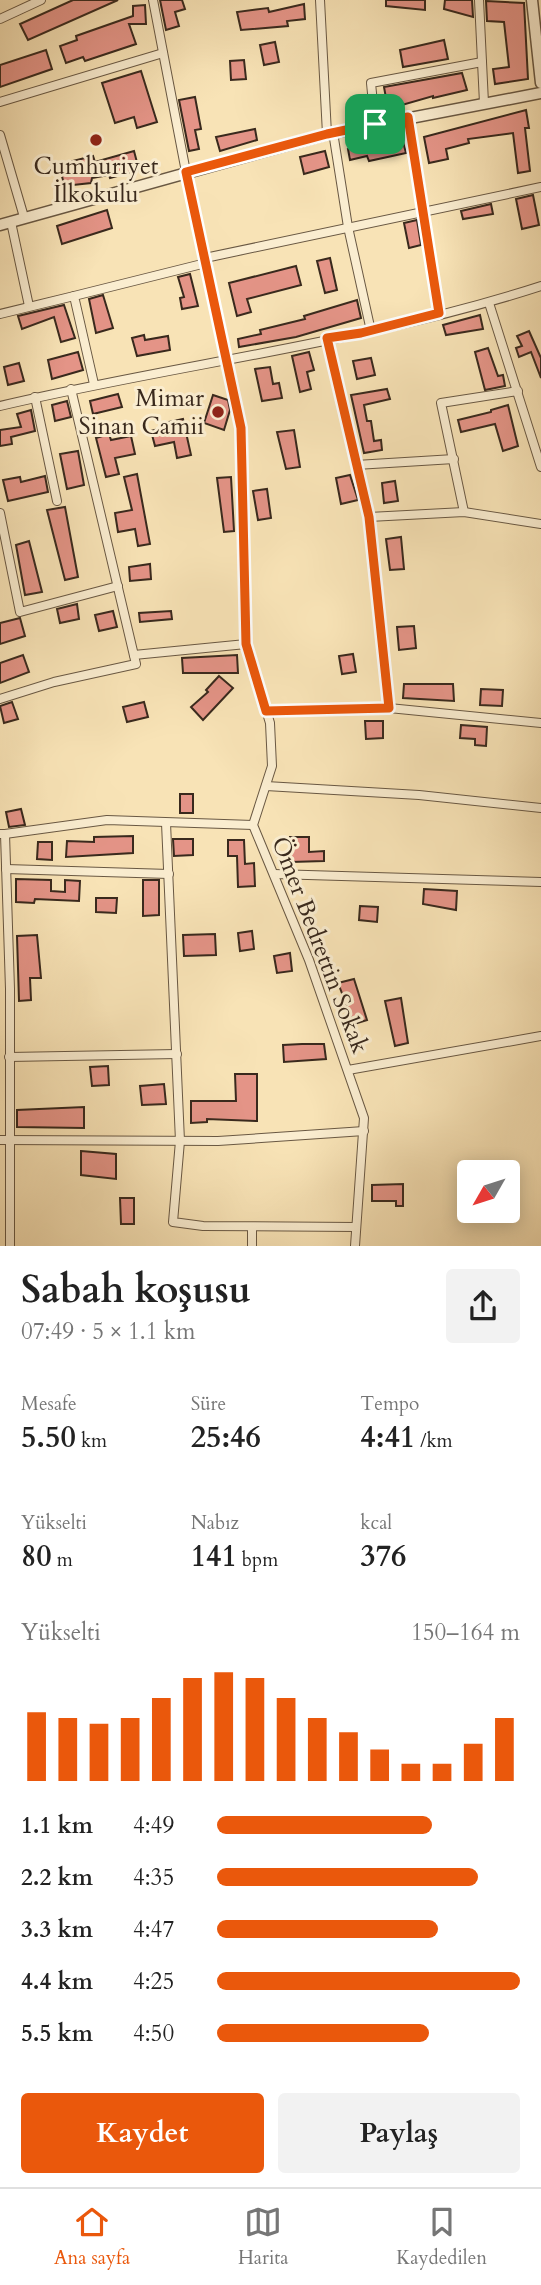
<!DOCTYPE html>
<html lang="tr">
<head>
<meta charset="utf-8">
<style>
	:root { --surface:#fff; --page:#f2f2f2; --text:#222; --muted:#767676; --line:#e0e0e0; --accent:#ea580c }
	body { margin:0; font-family:Cardo,serif; background:var(--page); color:var(--text); height:100vh; display:flex; flex-direction:column; font-size:26px; white-space:nowrap }
	* { box-sizing:border-box; margin:0 }
	p { font-size:23px; color:var(--muted) }
	.icon { flex:none; width:38px; height:38px; fill:none; stroke:currentColor; stroke-width:2; stroke-linecap:round; stroke-linejoin:round }
	.map { position:relative; height:1246px; overflow:hidden }
	.side { display:flex; flex-direction:column; background:var(--surface); flex:1 }
	.side>* { flex:none }
	.needle { width:46px; rotate:231deg }
	.tools { position:absolute; left:457px; top:1160px; display:grid; gap:14px }
	.tools a { display:grid; place-items:center; width:63px; height:63px; border-radius:7px; background:var(--surface); box-shadow:0 4px 18px #0003; font-size:35px }
	.pin { position:absolute; display:grid; place-items:center; width:60px; height:60px; color:#fff; margin:-30px; border-radius:14px; box-shadow:0 4px 10px #0006 }
	.round { display:grid; place-items:center; flex:none; width:74px; height:74px; border-radius:7px; background:var(--page) }
	.summary { display:flex; align-items:center; justify-content:space-between; height:119px; padding:0 21px }
	h1 { font-size:38px; font-weight:700; line-height:52px }
	.metrics { display:grid; grid-template-columns:repeat(3,1fr); gap:10px; height:119px; padding:7px 21px }
	.metrics div { display:grid; align-content:center }
	.metrics b { font-size:30px; font-weight:700 }
	.metrics small { font-size:19px; font-weight:400 }
	.metrics p { font-size:19px }
	.chart { height:196px; padding:14px 21px }
	.chart p { display:flex; justify-content:space-between }
	.chart svg { width:100%; height:126px; margin-top:7px; stroke:var(--accent); stroke-width:6 }
	.primary-button { display:flex; gap:14px; margin-top:auto; padding:14px 21px }
	.primary-button a { flex:1; height:80px; border-radius:7px; background:var(--accent); color:#fff; font-size:28px; font-weight:700; line-height:80px; text-align:center }
	.primary-button a+a { background:var(--page); color:var(--text) }
	ul { padding:0 21px; list-style:none; font-size:23px }
	li { display:grid; grid-template-columns:112px 84px 1fr; align-items:center; height:52px }
	li i { height:18px; border-radius:9px; background:var(--accent) }
	.tabs { display:flex; justify-content:space-around; align-items:center; height:98px; border-top:2px solid var(--line); background:var(--surface); font-size:19px; color:var(--muted) }
	.tabs a { display:grid; justify-items:center; gap:4px }
	.tabs .on { color:var(--accent) }
	.map>svg:first-child { display:block }
	.building { fill:#e49487; stroke:#39291d; stroke-width:2 }
	.lines { fill:none; stroke-linecap:round; stroke-linejoin:round }
	.minor-casing { stroke:#695843; stroke-width:10 }
	.tertiary-casing { stroke:#695843; stroke-width:13 }
	.minor { stroke:#faedd0; stroke-width:8 }
	.tertiary { stroke:#faedd0; stroke-width:10 }
	.route-casing { stroke:#fff; stroke-width:14 }
	.route { stroke:#ea580c; stroke-width:9 }
	.poi-dot { fill:#8f2418; stroke:#faedd0; stroke-width:2.5 }
	.labels { text-anchor:middle; dominant-baseline:central; stroke-width:6; stroke-linejoin:round; paint-order:stroke }
	.poi-label { font-size:24px; fill:#39291d; stroke:#faedd0 }
	.street-label { font-size:24px; fill:#39291d; stroke:#faedd0 }
</style>
</head>
<body>
<div class="map">
<svg width="541" height="1246" viewBox="0 0 541 1246">
	<rect width="100%" height="100%" fill="#f8e3b6"/>
	<filter id="stains"><feTurbulence type="fractalNoise" baseFrequency=".00286" numOctaves="4"/><feColorMatrix values="0 0 0 0 .2 0 0 0 0 .09 0 0 0 0 .02 0 0 0 .5 -.17"/></filter>
	<radialGradient id="worn" r=".72"><stop offset=".6" stop-color="#630" stop-opacity="0"/><stop offset="1" stop-color="#630" stop-opacity=".3"/></radialGradient>
	<g class="building">
		<polygon points="73,0 118,0 28,40 20,24"/>
		<polygon points="160,0 182,0 185,9 175,12 179,26 166,30"/>
		<polygon points="386,0 425,0 425,10 386,6"/>
		<polygon points="445,0 472,0 473,17 444,9"/>
		<polygon points="486,1 524,3 528,79 495,84 493,69 509,67 504,22 487,21"/>
		<polygon points="304,4 305,19 287,21 288,26 241,30 237,12 268,8 269,12"/>
		<polygon points="145,5 146,24 129,24 136,44 85,61 83,57 66,63 60,46 77,40 76,36 133,16 133,6"/>
		<polygon points="444,40 448,59 403,67 400,50"/>
		<polygon points="275,42 279,62 264,65 260,45"/>
		<polygon points="46,50 52,69 0,87 0,65"/>
		<polygon points="244,60 246,79 231,80 230,61"/>
		<polygon points="141,71 157,122 137,128 134,117 115,123 102,83"/>
		<polygon points="462,73 467,90 433,98 433,96 388,109 384,87"/>
		<polygon points="195,97 201,129 195,130 199,149 189,151 179,100"/>
		<polygon points="526,110 529,128 525,128 530,171 518,173 513,133 468,139 469,143 446,149 448,159 429,163 424,137"/>
		<polygon points="255,129 257,140 220,151 216,137"/>
		<polygon points="402,138 406,153 369,161 367,156 350,160 348,149"/>
		<polygon points="134,151 139,170 110,178 109,175 92,178 91,183 64,186 60,166 65,163 93,156 95,162"/>
		<polygon points="325,151 329,167 304,174 300,157"/>
		<polygon points="533,195 539,225 522,229 516,199"/>
		<polygon points="491,204 493,214 463,219 461,211"/>
		<polygon points="107,210 112,228 62,244 57,226"/>
		<polygon points="417,220 421,245 409,248 404,223"/>
		<polygon points="330,258 337,290 325,293 317,261"/>
		<polygon points="296,266 301,285 247,299 251,312 237,316 229,283"/>
		<polygon points="190,274 198,306 182,309 180,298 184,297 178,277"/>
		<polygon points="103,295 113,328 96,333 89,299"/>
		<polygon points="357,300 361,318 296,337 239,347 238,339 261,334 260,330 305,319 304,316"/>
		<polygon points="64,305 75,338 61,342 54,317 22,329 18,316"/>
		<polygon points="480,315 483,329 446,335 443,325"/>
		<polygon points="529,331 541,358 541,378 531,352 519,357 516,348 522,346 517,336"/>
		<polygon points="144,335 145,340 168,336 170,350 137,356 132,338"/>
		<polygon points="488,348 498,376 503,375 505,386 485,390 475,352"/>
		<polygon points="78,352 83,370 52,379 48,360"/>
		<polygon points="309,352 314,370 307,372 311,389 300,392 292,356"/>
		<polygon points="371,358 375,375 357,379 353,361"/>
		<polygon points="19,363 24,381 8,385 4,367"/>
		<polygon points="270,367 273,384 279,383 282,398 262,401 255,369"/>
		<polygon points="387,389 390,399 364,405 367,421 371,421 374,441 381,440 382,450 364,453 351,395"/>
		<polygon points="118,394 122,407 93,414 90,401"/>
		<polygon points="213,395 228,400 230,410 224,430 204,423"/>
		<polygon points="67,401 71,417 55,421 52,405"/>
		<polygon points="508,405 518,446 503,451 495,424 461,432 458,420 491,412 491,410"/>
		<polygon points="31,410 35,431 11,437 12,444 0,446 0,430 21,427 17,414"/>
		<polygon points="183,419 191,455 177,458 174,442 155,446 151,431 170,426 169,422"/>
		<polygon points="294,430 300,467 286,469 277,432"/>
		<polygon points="109,434 111,440 131,436 135,454 115,458 119,474 106,477 96,438"/>
		<polygon points="78,451 84,485 67,489 60,454"/>
		<polygon points="137,474 150,544 138,546 135,529 118,532 115,513 132,510 124,477"/>
		<polygon points="350,475 358,500 341,504 336,478"/>
		<polygon points="45,476 48,492 8,501 3,480 20,477 21,482"/>
		<polygon points="231,477 234,531 224,532 217,478"/>
		<polygon points="395,481 398,501 384,503 382,483"/>
		<polygon points="267,489 271,518 258,520 253,491"/>
		<polygon points="65,507 78,577 65,580 47,510"/>
		<polygon points="401,537 404,569 390,570 386,539"/>
		<polygon points="29,541 42,592 25,595 16,545"/>
		<polygon points="150,564 151,579 130,581 129,567"/>
		<polygon points="77,604 79,619 60,623 57,609"/>
		<polygon points="113,611 117,627 99,631 95,615"/>
		<polygon points="171,611 172,619 140,622 139,613"/>
		<polygon points="20,618 25,636 0,644 0,623"/>
		<polygon points="414,626 416,648 399,650 397,627"/>
		<polygon points="353,654 356,672 342,674 339,656"/>
		<polygon points="23,655 29,672 0,683 0,663"/>
		<polygon points="237,655 238,673 183,673 182,658"/>
		<polygon points="219,676 233,688 203,720 191,707 208,692 206,690"/>
		<polygon points="404,684 453,684 454,701 403,698"/>
		<polygon points="481,689 503,690 502,706 480,705"/>
		<polygon points="12,702 18,719 4,723 0,706"/>
		<polygon points="144,702 148,717 127,722 123,707"/>
		<polygon points="365,721 383,721 383,738 366,739"/>
		<polygon points="461,725 487,727 486,746 475,745 475,739 460,738"/>
		<rect x="180" y="794" width="13" height="19"/>
		<polygon points="21,809 25,825 9,827 6,812"/>
		<polygon points="133,836 133,853 66,857 67,841 94,842 94,837"/>
		<polygon points="290,837 309,837 309,852 324,851 324,861 291,862"/>
		<polygon points="173,839 193,839 193,855 174,856"/>
		<polygon points="228,840 244,840 245,864 254,863 255,886 238,887 237,856 228,856"/>
		<polygon points="38,842 52,842 52,860 37,859"/>
		<polygon points="16,879 51,880 51,891 65,892 65,880 80,881 79,901 35,899 34,903 16,902"/>
		<polygon points="143,880 159,880 159,915 143,916"/>
		<polygon points="424,889 457,891 456,910 423,904"/>
		<polygon points="96,898 117,898 116,913 96,912"/>
		<polygon points="360,906 378,907 377,922 359,920"/>
		<polygon points="252,931 254,949 240,951 238,933"/>
		<polygon points="215,934 216,955 184,956 183,935"/>
		<polygon points="37,935 41,978 30,978 31,1000 19,1001 17,936"/>
		<polygon points="290,953 292,971 277,973 274,956"/>
		<polygon points="354,979 367,1020 354,1024 338,983"/>
		<polygon points="401,998 408,1043 395,1046 385,1001"/>
		<polygon points="302,1044 324,1044 326,1059 284,1062 283,1045"/>
		<polygon points="108,1066 109,1085 92,1086 90,1067"/>
		<polygon points="235,1074 257,1074 257,1121 207,1119 207,1122 191,1123 191,1101 236,1101"/>
		<polygon points="164,1084 166,1104 142,1105 140,1086"/>
		<polygon points="84,1107 84,1128 17,1127 17,1110"/>
		<polygon points="81,1151 116,1154 116,1179 81,1175"/>
		<polygon points="403,1184 403,1206 396,1206 396,1201 372,1201 372,1185"/>
		<polygon points="120,1198 134,1198 134,1224 121,1224"/>
	</g>
	<g class="lines">
		<defs>
			<g id="minor">
				<polyline points="153,0 186,172 241,428 246,644 270,723 272,766 253,825 309,960 364,1118 355,1246"/>
				<polyline points="320,0 327,134"/>
				<polyline points="479,0 484,103"/>
				<polyline points="0,19 41,0"/>
				<polyline points="0,102 163,53"/>
				<polyline points="408,117 438,313"/>
				<polyline points="375,124 371,83 482,62"/>
				<polyline points="333,132 348,227 371,331"/>
				<polyline points="0,135 24,217"/>
				<polyline points="11,222 29,306"/>
				<polyline points="205,258 541,187"/>
				<polyline points="489,303 541,467"/>
				<polyline points="0,314 74,296"/>
				<polyline points="327,338 369,517 389,708"/>
				<polyline points="94,384 74,296 206,263"/>
				<polyline points="35,397 57,501"/>
				<path d="M0 406C178 364 369 342 541 286"/>
				<polyline points="356,465 454,459"/>
				<polyline points="464,512 441,403 518,391"/>
				<polyline points="0,513 20,612 118,586"/>
				<polyline points="369,517 464,512 541,524"/>
				<polyline points="134,655 246,644"/>
				<polyline points="0,699 54,682 136,664 71,389"/>
				<polyline points="266,711 389,708 541,723"/>
				<polyline points="266,786 419,795 541,808"/>
				<polyline points="166,823 180,1141 173,1222 203,1226 356,1227"/>
				<polyline points="0,834 5,834 10,989 10,1246"/>
				<polyline points="5,834 107,820 253,825"/>
				<polyline points="6,869 169,874"/>
				<polyline points="274,874 541,882"/>
				<polyline points="9,1057 177,1054"/>
				<polyline points="348,1070 541,1036"/>
				<polyline points="0,1140 218,1141 364,1131"/>
				<polyline points="252,1246 252,1227"/>
			</g>
			<g id="tertiary">
				<polyline points="532,0 541,83"/>
				<polyline points="0,225 327,134 541,93"/>
			</g>
		</defs>
		<use href="#minor" class="minor-casing"/>
		<use href="#tertiary" class="tertiary-casing"/>
		<use href="#minor" class="minor"/>
		<use href="#tertiary" class="tertiary"/>
	</g>
	<g class="lines">
		<defs>
			<polygon id="route" points="408,117 439,313 361,333 327,338 369,517 389,708 266,711 246,644 241,428 186,172 327,134"/>
		</defs>
		<use href="#route" class="route-casing"/>
		<use href="#route" class="route"/>
	</g>
	<g class="poi-dot">
		<circle cx="96" cy="140" r="7"/>
		<circle cx="218" cy="412" r="7"/>
	</g>
	<g class="labels">
		<g class="poi-label">
			<text x="96" y="166">Cumhuriyet<tspan x="96" dy="28">İlkokulu</tspan></text>
			<text x="204" y="398" text-anchor="end">Mimar<tspan x="204" dy="28">Sinan Camii</tspan></text>
		</g>
		<g class="street-label">
			<text transform="translate(320 945) rotate(69)">Ömer Bedrettin Sokak</text>
		</g>
	</g>
	<rect width="100%" height="100%" filter="url(#stains)"/>
	<rect width="100%" height="100%" fill="url(#worn)"/>
</svg>
<div class="tools">
<a><svg class="needle" viewBox="-14 -14 28 28"><path d="M0-13l5 13h-10z" fill="#e53935"/><path d="M0 13l5-13h-10z" fill="#767676"/></svg></a>
</div>
<div class="pin" style="left:375px;top:124px;background:#1e9e55"><svg class="icon" aria-label="arrive" viewBox="0 0 24 24"><path d="M6 21V4h12l-3 4 3 4H6"/></svg></div>
</div>
<section class="side">
<div class="summary"><div><h1>Sabah koşusu</h1><p>07:49 · 5 × 1.1 km</p></div><a class="round"><svg class="icon" aria-label="share" viewBox="0 0 24 24"><path d="M12 15V3M7 8l5-5 5 5M5 13v7h14v-7"/></svg></a></div>
<div class="metrics">
<div><p>Mesafe</p><b>5.50<small> km</small></b></div>
<div><p>Süre</p><b>25:46</b></div>
<div><p>Tempo</p><b>4:41<small> /km</small></b></div>
</div>
<div class="metrics">
<div><p>Yükselti</p><b>80<small> m</small></b></div>
<div><p>Nabız</p><b>141<small> bpm</small></b></div>
<div><p>kcal</p><b>376</b></div>
</div>
<div class="chart"><p><span>Yükselti</span>150–164 m</p>
<svg viewBox="0 0 160 44" preserveAspectRatio="none"><path d="M5 44V20M15 44V22M25 44V24M35 44V22M45 44V15M55 44V8M65 44V6M75 44V8M85 44V15M95 44V22M105 44V27M115 44V33M125 44V38M135 44V38M145 44V31M155 44V22"/></svg>
</div>
<ul>
<li><b>1.1 km</b>4:49<i style="width:71%"></i></li>
<li><b>2.2 km</b>4:35<i style="width:86%"></i></li>
<li><b>3.3 km</b>4:47<i style="width:73%"></i></li>
<li><b>4.4 km</b>4:25<i style="width:100%"></i></li>
<li><b>5.5 km</b>4:50<i style="width:70%"></i></li>
</ul>
<div class="primary-button"><a>Kaydet</a><a>Paylaş</a></div>
</section>
<nav class="tabs">
<a class="on"><svg class="icon" aria-label="home" viewBox="0 0 24 24"><path d="M3 11l9-7 9 7M6 9v11h12V9"/></svg>Ana sayfa</a>
<a><svg class="icon" aria-label="map" viewBox="0 0 24 24"><path d="M3 6l6-2 6 2 6-2v14l-6 2-6-2-6 2zM9 4v14M15 6v14"/></svg>Harita</a>
<a><svg class="icon" aria-label="saved" viewBox="0 0 24 24"><path d="M7 4h10v16l-5-4-5 4z"/></svg>Kaydedilen</a>
</nav>
</body>
</html>
